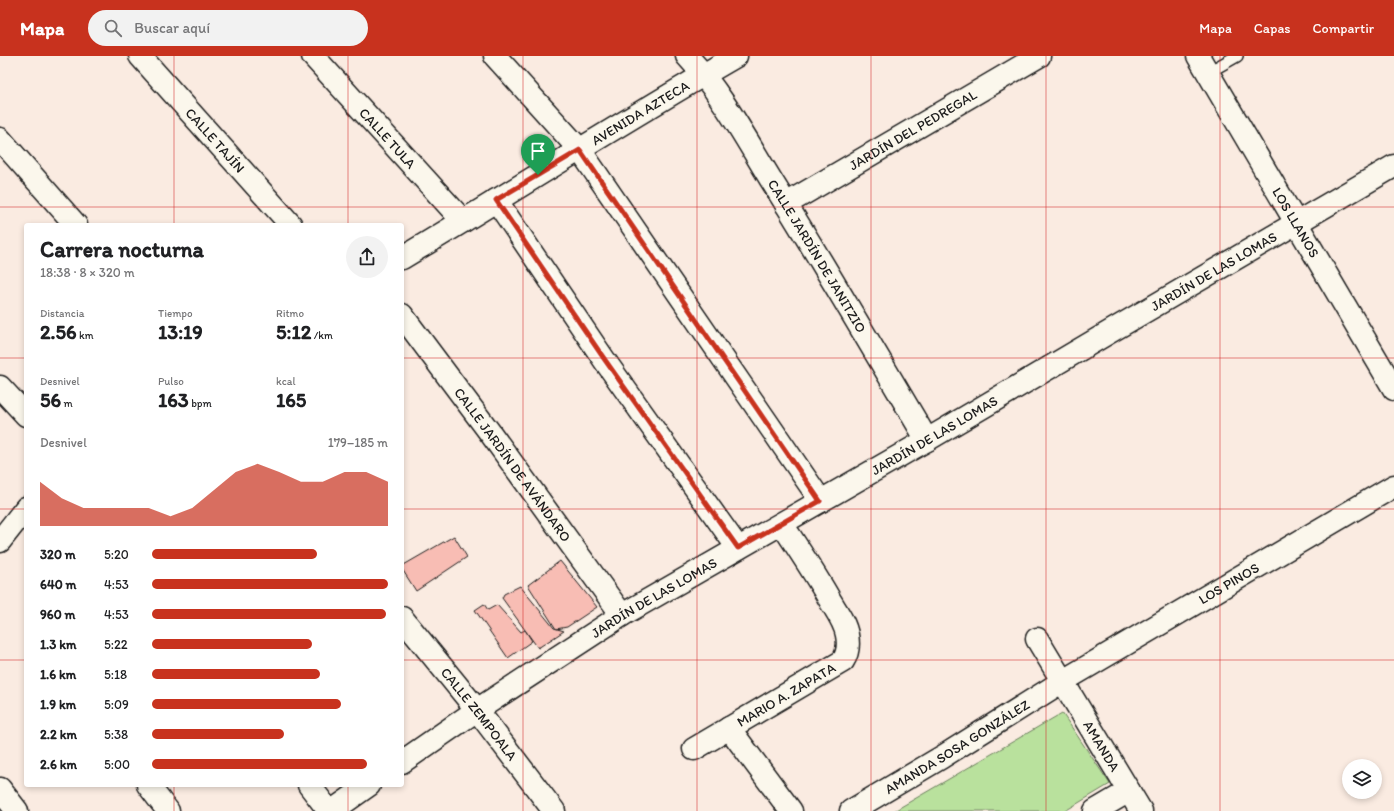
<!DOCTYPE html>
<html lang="es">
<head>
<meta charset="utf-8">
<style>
	:root { --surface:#fff; --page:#f2f2f2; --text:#202124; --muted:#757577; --accent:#c8321e }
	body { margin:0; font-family:Itim,sans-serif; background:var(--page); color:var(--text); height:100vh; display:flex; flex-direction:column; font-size:15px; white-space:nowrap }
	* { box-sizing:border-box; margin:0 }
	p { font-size:13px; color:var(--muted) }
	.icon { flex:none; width:22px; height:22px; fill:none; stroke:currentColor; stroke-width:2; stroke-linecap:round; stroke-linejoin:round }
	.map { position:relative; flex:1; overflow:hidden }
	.sheet { position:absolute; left:24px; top:167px; width:380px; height:564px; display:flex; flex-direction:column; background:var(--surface); border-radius:4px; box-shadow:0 2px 6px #0003 }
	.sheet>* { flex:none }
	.fabs { position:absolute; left:1342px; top:703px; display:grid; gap:8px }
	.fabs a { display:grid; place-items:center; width:40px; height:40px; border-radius:50%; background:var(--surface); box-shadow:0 2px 6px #0003; font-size:20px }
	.pin { position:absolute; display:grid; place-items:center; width:34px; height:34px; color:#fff; margin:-41px -17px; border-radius:50% 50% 50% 0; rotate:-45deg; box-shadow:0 0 4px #0007 }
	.pin .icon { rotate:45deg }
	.round { display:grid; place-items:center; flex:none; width:42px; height:42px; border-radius:21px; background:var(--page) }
	.head { display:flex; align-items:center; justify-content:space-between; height:68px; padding:0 16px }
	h1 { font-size:22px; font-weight:800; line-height:30px }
	.figures { display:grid; grid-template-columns:repeat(3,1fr); gap:6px; height:68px; padding:4px 16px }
	.figures div { display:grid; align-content:center }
	.figures b { font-size:20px; font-weight:800 }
	.figures small { font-size:11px; font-weight:400 }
	.figures p { font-size:11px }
	.chart { height:112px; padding:8px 16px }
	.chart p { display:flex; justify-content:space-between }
	.chart svg { width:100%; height:72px; margin-top:4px; fill:var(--accent); opacity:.7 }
	ul { padding:0 16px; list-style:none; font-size:13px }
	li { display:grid; grid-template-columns:64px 48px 1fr; align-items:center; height:30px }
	li i { height:10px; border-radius:5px; background:var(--accent) }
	header { display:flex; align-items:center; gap:24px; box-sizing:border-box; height:56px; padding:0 20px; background:var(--accent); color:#fff }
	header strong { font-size:19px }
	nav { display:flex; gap:22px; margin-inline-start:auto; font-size:14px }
	.search { width:280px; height:36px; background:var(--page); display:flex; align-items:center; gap:10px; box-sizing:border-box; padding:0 14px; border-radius:22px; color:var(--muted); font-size:15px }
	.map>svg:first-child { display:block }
	.green { fill:#b9e19d; stroke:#6a7e5c }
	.building { fill:#f8bdb4; stroke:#1c1c1c }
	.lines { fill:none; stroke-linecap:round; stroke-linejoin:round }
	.service-casing { stroke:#1c1c1c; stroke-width:14 }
	.minor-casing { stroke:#1c1c1c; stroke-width:25 }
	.tertiary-casing { stroke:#1c1c1c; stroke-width:25 }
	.service { stroke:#fbf7ec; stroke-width:11 }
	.minor { stroke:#fbf7ec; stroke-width:22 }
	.tertiary { stroke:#fbf7ec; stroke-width:22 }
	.route-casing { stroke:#fff; stroke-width:8 }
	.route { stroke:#c8321e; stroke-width:5 }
	.grid { fill:none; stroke:#d62828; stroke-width:1; stroke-opacity:0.55 }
	.labels { text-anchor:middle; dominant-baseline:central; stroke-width:3; stroke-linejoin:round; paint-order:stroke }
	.street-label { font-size:14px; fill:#1c1c1c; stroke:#fbf7ec }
</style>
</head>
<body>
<header>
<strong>Mapa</strong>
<div class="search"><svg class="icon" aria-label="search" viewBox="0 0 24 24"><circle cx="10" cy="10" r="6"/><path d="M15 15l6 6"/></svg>Buscar aquí</div>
<nav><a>Mapa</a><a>Capas</a><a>Compartir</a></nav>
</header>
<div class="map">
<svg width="1394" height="755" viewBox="0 0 1394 755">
	<rect width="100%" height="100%" fill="#faebe1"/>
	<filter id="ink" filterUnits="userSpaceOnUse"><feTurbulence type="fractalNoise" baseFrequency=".025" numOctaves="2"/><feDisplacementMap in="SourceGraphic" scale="8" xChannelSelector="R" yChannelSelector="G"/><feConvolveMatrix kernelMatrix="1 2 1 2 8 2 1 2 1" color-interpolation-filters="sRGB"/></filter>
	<g filter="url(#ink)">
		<polygon class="green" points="1062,657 1110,728 1065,755 894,755"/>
		<g class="building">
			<polygon points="454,480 467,501 416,535 402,513 402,510"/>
			<polygon points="560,505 597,551 567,571 556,573 528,529"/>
			<polygon points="520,530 554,572 564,575 538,592 502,542 504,538"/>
			<polygon points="484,548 488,554 497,549 521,576 525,574 532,585 508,602 475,554"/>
		</g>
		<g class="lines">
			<defs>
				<polyline id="service" points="1207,17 1237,0"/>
				<g id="minor">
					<path id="s1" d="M140 0 291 169"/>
					<path id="s2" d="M313 0 463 165"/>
					<polyline points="495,0 580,94 821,445"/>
					<path id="s3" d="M687 0C721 36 747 85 773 127 826 212 876 298 927 384"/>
					<path id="s4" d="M1198 0 1394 333"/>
					<polyline points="496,144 605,305 738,492"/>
					<path id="s5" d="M786 148 1039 0"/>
					<path id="s6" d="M402 259 491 378 622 559"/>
					<polyline points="0,331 26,359"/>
					<polyline points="0,485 26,452"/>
					<path id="s7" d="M1037 583 1141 755"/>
					<polyline points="729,672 791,755"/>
					<path id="s8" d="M694 693 843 605C848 597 849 589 847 579 845 567 837 556 831 546 816 519 799 494 782 468"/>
					<path id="s9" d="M402 706 477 654 622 559 927 384 1113 274 1394 110"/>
					<polyline points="148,729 168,755"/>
					<polyline points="309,729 329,755"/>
					<polyline points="0,733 17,755"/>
					<polyline points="332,755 369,729"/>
					<path id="s10" d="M851 755 942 701 1063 625 1394 430"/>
					<polyline points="1095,755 1129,735"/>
				</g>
				<g id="tertiary">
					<polyline points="0,83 76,169"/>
					<path id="s11" d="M402 202C514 135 623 65 736 0"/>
					<path id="s12" d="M402 562 477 654 554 755"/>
				</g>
			</defs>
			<use href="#service" class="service-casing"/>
			<use href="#minor" class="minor-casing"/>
			<use href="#tertiary" class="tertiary-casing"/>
			<use href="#service" class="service"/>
			<use href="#minor" class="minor"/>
			<use href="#tertiary" class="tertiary"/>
		</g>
	</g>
	<g class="lines" filter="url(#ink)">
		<defs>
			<polygon id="route" points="580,94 820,445 738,492 605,304 496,144"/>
		</defs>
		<use href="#route" class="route-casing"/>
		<use href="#route" class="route"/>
	</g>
	<path class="grid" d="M174 0V169M348 0V169M523 0V755M697 0V755M871 0V755M1046 0V755M1220 0V755M0 151H1394M0 302H26M402 302H1394M0 453H26M402 453H1394M0 604H26M402 604H1394M174 729V755M348 729V755"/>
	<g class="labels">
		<g class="street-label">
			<text stroke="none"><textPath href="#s11" startOffset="279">AVENIDA AZTECA</textPath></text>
			<text stroke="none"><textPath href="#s5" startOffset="147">JARDÍN DEL PEDREGAL</textPath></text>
			<text stroke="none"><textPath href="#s2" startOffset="111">CALLE TULA</textPath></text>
			<text stroke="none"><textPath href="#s1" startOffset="113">CALLE TAJÍN</textPath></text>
			<text stroke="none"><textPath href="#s4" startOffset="193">LOS LLANOS</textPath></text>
			<text stroke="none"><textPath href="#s3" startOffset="239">CALLE JARDÍN DE JANITZIO</textPath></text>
			<text stroke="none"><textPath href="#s9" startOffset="949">JARDÍN DE LAS LOMAS</textPath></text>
			<text stroke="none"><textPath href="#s9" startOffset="625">JARDÍN DE LAS LOMAS</textPath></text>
			<text stroke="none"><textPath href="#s6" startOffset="186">CALLE JARDÍN DE AVÁNDARO</textPath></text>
			<text stroke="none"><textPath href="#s10" startOffset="441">LOS PINOS</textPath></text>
			<text stroke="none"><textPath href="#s9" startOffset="301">JARDÍN DE LAS LOMAS</textPath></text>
			<text stroke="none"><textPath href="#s8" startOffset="107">MARIO A. ZAPATA</textPath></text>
			<text stroke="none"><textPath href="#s12" startOffset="123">CALLE ZEMPOALA</textPath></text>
			<text stroke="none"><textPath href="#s10" startOffset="124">AMANDA SOSA GONZÁLEZ</textPath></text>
			<text stroke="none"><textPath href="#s7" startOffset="125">AMANDA</textPath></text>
		</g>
	</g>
</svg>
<div class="fabs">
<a><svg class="icon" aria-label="layers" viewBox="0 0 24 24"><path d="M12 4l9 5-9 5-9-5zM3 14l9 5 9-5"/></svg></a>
</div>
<div class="pin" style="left:538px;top:119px;background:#1e9e55"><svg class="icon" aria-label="arrive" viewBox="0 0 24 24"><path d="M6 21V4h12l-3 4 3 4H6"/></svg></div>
<section class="sheet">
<div class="head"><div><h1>Carrera nocturna</h1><p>18:38 · 8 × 320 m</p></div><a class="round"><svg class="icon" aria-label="share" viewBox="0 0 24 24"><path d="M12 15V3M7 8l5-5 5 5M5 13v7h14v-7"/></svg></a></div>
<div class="figures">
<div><p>Distancia</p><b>2.56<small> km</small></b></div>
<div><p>Tiempo</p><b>13:19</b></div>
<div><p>Ritmo</p><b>5:12<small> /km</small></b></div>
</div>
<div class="figures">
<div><p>Desnivel</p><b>56<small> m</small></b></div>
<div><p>Pulso</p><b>163<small> bpm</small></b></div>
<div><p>kcal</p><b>165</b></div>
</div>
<div class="chart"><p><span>Desnivel</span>179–185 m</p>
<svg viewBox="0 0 160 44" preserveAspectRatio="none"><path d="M0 44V17L10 27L20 33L30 33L40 33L50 33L60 38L70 33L80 22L90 11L100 6L110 11L120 17L130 17L140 11L150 11L160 17V44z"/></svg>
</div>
<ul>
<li><b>320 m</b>5:20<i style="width:70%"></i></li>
<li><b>640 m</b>4:53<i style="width:100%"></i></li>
<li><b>960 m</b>4:53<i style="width:99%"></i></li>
<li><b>1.3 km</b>5:22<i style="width:68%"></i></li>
<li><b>1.6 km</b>5:18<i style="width:71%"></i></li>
<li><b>1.9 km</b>5:09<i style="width:80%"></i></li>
<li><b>2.2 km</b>5:38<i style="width:56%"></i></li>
<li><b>2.6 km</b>5:00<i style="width:91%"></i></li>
</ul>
</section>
</div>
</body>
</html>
